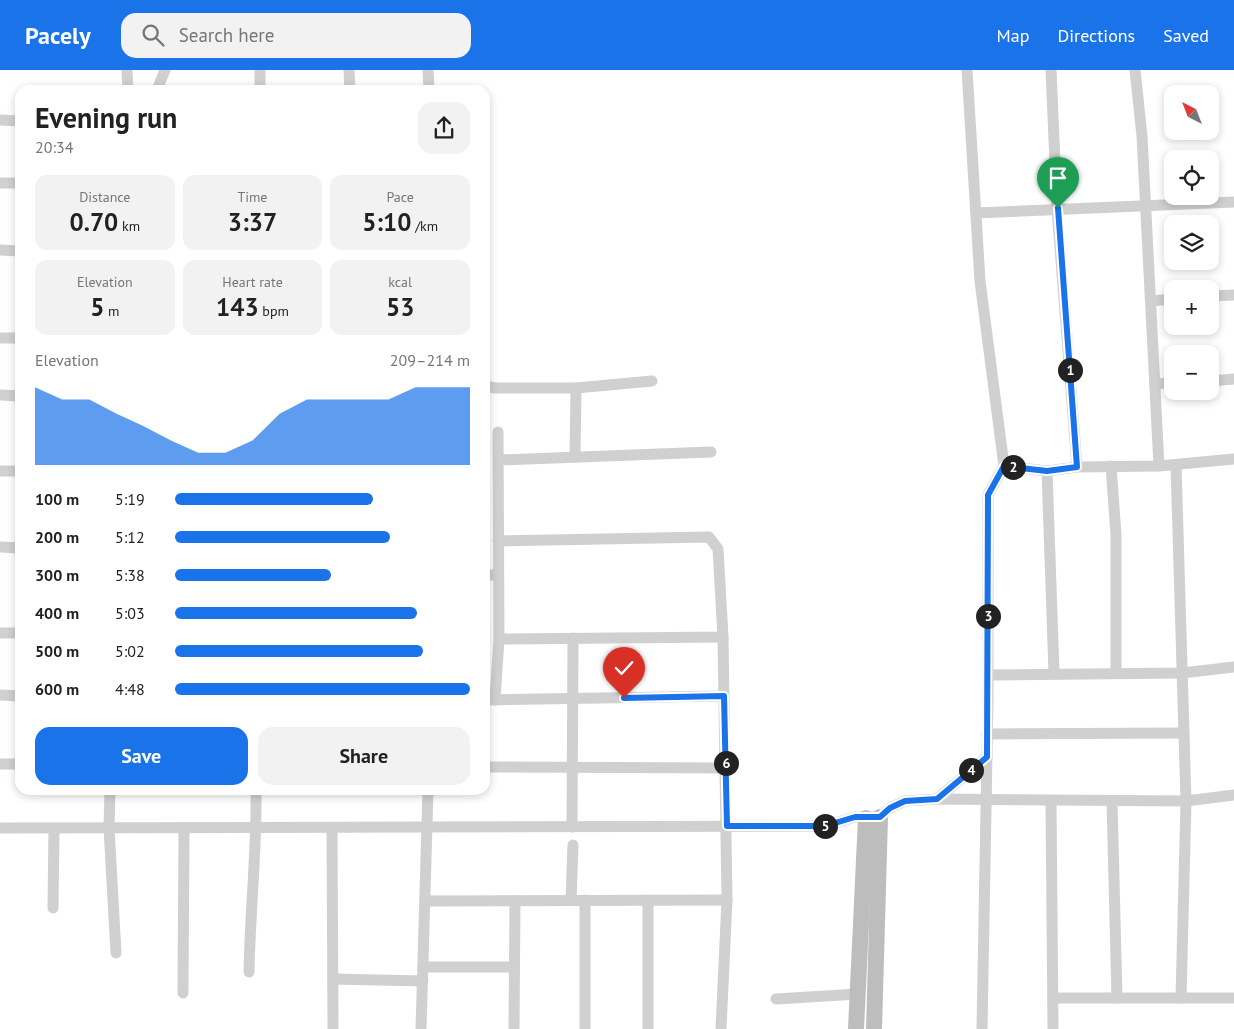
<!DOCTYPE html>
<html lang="en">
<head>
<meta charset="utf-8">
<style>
	:root { --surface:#fff; --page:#f2f2f2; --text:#222; --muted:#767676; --accent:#1a73e8 }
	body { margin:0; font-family:"PT Sans",sans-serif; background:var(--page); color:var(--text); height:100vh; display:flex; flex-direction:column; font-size:19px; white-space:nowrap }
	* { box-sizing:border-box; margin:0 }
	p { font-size:16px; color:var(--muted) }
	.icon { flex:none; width:28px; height:28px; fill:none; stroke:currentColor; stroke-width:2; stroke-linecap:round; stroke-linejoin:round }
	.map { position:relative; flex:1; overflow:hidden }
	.sheet { position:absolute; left:15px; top:15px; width:475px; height:710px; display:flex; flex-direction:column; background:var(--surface); border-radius:15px; box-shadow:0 2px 8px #0003 }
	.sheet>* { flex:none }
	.needle { width:32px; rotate:318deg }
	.buttons { position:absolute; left:1164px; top:15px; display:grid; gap:10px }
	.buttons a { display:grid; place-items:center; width:55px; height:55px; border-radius:10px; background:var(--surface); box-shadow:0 2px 8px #0003; font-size:25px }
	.pin { position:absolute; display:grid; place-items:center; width:42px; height:42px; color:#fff; margin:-51px -21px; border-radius:50% 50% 50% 0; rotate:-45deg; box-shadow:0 0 5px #0007 }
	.pin .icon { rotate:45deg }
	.km { position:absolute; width:25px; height:25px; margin:-12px; border-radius:50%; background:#222; color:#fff; font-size:14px; line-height:25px; text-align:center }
	.round { display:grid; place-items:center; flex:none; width:52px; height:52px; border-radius:15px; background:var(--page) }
	.overview { display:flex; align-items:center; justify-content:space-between; height:85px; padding:0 20px }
	h1 { font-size:28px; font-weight:700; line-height:38px }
	.figures { display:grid; grid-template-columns:repeat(3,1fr); gap:8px; height:85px; padding:5px 20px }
	.figures div { display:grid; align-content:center; border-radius:12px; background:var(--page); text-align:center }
	.figures b { font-size:25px; font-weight:700 }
	.figures small { font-size:14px; font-weight:400 }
	.figures p { font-size:14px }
	.chart { height:140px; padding:10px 20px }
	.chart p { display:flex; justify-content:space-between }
	.chart svg { width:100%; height:90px; margin-top:5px; fill:var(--accent); opacity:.7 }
	.primary-button { display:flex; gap:10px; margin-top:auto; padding:10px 20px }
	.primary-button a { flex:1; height:58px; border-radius:15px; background:var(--accent); color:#fff; font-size:20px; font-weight:700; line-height:58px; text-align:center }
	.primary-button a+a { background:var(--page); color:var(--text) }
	ul { padding:0 20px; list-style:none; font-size:16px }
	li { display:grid; grid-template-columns:80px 60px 1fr; align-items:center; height:38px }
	li i { height:12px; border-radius:6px; background:var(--accent) }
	header { display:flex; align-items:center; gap:30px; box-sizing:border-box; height:70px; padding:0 25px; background:var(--accent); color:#fff }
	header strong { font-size:24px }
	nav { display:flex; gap:28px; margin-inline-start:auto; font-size:18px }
	.search { width:350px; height:45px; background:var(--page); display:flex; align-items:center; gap:12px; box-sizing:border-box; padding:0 18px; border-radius:15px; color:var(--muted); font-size:19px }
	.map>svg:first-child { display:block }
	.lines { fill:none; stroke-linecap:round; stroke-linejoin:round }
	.street { stroke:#d0d0d0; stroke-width:11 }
	.secondary { stroke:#bdbdbd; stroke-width:16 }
	.route-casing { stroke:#fff; stroke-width:10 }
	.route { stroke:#1a73e8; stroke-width:6 }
</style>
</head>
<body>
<header>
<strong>Pacely</strong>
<div class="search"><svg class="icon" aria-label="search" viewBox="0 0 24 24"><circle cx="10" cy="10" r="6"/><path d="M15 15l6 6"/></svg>Search here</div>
<nav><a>Map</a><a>Directions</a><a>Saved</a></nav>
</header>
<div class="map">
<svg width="1234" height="959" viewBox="0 0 1234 959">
	<rect width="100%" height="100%" fill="#fff"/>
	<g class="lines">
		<g class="street">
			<polyline points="127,0 128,20"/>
			<polyline points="349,0 350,20"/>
			<polyline points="428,0 429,20"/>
			<polyline points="967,0 980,211 1004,396 988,425 988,630 982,959"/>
			<polyline points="1051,0 1057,139 1077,397"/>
			<polyline points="1135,0 1142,66 1159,396"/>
			<polyline points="157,20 165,0"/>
			<polyline points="260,20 260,0"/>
			<polyline points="0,50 20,51"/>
			<polyline points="0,113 20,113"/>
			<polyline points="976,143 1234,132"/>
			<polyline points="0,180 20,181"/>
			<polyline points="1210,226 1234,225"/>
			<polyline points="1151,231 1172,229"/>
			<polyline points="0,268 20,268"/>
			<polyline points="1210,311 1234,309"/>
			<polyline points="1155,314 1172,313"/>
			<polyline points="485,316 495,318 576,318 652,311"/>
			<polyline points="0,325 20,326"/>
			<polyline points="575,387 576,318"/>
			<polyline points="499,390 711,382"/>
			<polyline points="1176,395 1186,731 1181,928"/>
			<polyline points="1004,396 1047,401 1077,397 1159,396 1234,389"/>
			<polyline points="1111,396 1116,465 1116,603"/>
			<polyline points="0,401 20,401"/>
			<polyline points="1047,401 1054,602"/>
			<polyline points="498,471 709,467 718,479 723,567 499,569"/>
			<polyline points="0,477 20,478"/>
			<polyline points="485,505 498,505"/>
			<polyline points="0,563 20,563"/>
			<polyline points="988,605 1182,603 1234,597"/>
			<polyline points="0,625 20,626"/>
			<polyline points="485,630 724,626"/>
			<polyline points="495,630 499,569 498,362"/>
			<polyline points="987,664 1184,663"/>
			<polyline points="0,694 20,694"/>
			<polyline points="485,697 726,698"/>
			<polyline points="110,720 109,758 116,883"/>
			<polyline points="937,729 987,687"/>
			<polyline points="1051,731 1053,959"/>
			<polyline points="1112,731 1117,928"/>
			<polyline points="572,757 573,568"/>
			<polyline points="0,758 825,756 855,747 880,747 890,738 905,731 937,729 1186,731 1234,725"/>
			<polyline points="332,758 333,959"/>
			<polyline points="571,830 573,775"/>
			<polyline points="425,831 727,830"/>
			<polyline points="53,838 54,758"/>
			<polyline points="423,897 514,897"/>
			<path d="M249 902C250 841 257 781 256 720"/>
			<polyline points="333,909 423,911"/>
			<polyline points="183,923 184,758"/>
			<polyline points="1053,928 1234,928"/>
			<polyline points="776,929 858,924"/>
			<polyline points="421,959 428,720"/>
			<polyline points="514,959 515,831"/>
			<polyline points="585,959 585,830"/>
			<polyline points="648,959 648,830"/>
			<polyline points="721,959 727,830 723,567"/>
		</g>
		<g class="secondary">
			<polyline points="856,959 866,748"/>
			<polyline points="874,959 880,747"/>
		</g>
	</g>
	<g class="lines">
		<defs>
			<polyline id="route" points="624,628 724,626 727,756 825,756 855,747 880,747 890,738 905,731 937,729 987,687 988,425 1004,396 1047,401 1077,397 1058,138"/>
		</defs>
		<use href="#route" class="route-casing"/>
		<use href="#route" class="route"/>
	</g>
</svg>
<div class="buttons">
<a><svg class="needle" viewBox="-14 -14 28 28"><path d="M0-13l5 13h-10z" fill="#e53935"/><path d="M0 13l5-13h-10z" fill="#767676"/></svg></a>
<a><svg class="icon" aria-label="locate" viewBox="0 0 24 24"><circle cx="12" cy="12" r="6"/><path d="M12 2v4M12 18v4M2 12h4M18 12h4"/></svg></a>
<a><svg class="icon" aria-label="layers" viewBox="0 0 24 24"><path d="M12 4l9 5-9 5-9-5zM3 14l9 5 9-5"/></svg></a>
<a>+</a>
<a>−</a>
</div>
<div class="pin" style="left:1058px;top:138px;background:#1e9e55"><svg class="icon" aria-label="arrive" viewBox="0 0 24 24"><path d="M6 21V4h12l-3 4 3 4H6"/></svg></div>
<div class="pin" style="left:624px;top:628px;background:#d93025"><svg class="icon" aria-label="check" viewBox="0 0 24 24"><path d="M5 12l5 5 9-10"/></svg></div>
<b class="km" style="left:1070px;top:300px">1</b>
<b class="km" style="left:1013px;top:397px">2</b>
<b class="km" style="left:988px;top:546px">3</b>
<b class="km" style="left:971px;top:700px">4</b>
<b class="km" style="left:825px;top:756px">5</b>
<b class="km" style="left:726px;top:693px">6</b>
<section class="sheet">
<div class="overview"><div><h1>Evening run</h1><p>20:34</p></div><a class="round"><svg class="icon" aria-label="share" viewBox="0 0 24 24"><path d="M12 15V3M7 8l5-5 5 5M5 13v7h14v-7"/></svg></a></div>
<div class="figures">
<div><p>Distance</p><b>0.70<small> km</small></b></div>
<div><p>Time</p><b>3:37</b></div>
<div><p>Pace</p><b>5:10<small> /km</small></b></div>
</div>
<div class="figures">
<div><p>Elevation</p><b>5<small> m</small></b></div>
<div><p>Heart rate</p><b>143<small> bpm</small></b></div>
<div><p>kcal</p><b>53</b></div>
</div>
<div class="chart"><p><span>Elevation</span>209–214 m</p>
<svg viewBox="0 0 160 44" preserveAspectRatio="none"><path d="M0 44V6L10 12L20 12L30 19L40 25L50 32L60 38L70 38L80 32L90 19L100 12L110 12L120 12L130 12L140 6L150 6L160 6V44z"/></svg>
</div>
<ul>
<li><b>100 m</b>5:19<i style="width:67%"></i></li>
<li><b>200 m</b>5:12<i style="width:73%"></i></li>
<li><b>300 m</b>5:38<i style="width:53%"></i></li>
<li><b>400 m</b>5:03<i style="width:82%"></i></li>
<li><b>500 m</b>5:02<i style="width:84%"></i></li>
<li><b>600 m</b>4:48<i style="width:100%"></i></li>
</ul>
<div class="primary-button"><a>Save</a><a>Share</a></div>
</section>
</div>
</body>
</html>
